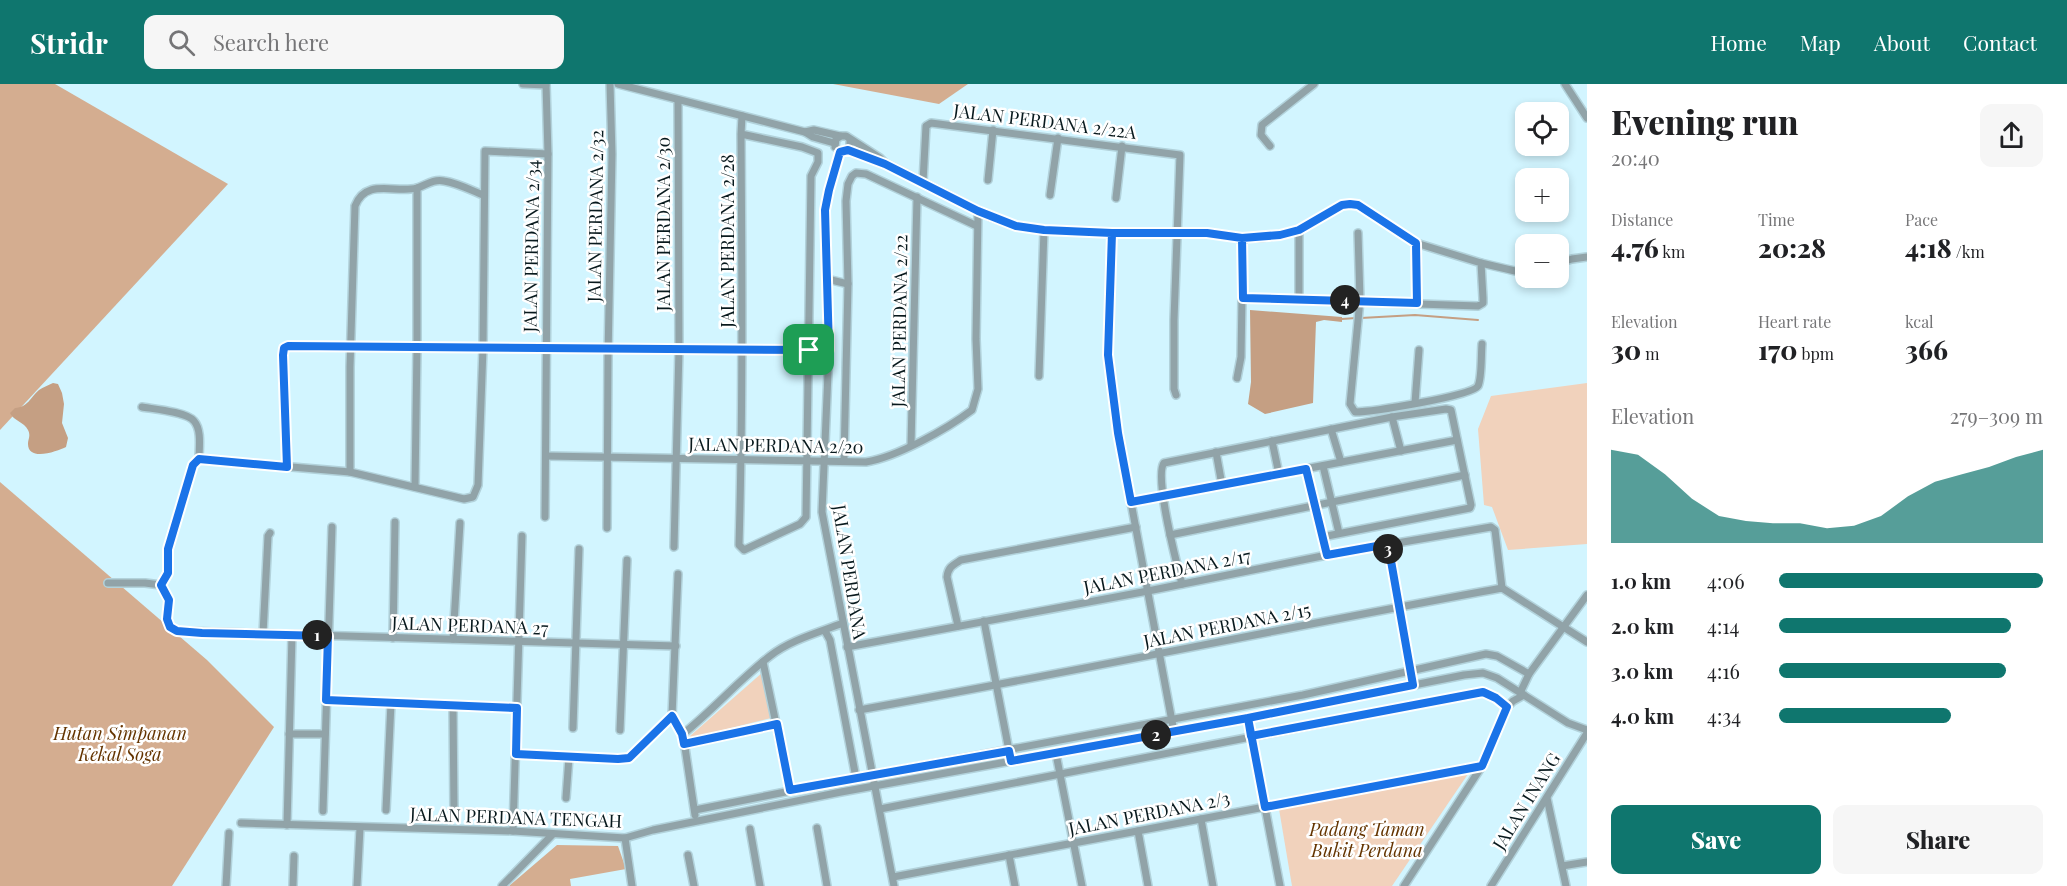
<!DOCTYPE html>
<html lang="en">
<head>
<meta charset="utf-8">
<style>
	:root { --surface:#fff; --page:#f6f6f6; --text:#202124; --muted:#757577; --accent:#0f766e }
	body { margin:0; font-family:"Playfair Display",serif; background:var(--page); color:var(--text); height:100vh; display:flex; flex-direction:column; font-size:22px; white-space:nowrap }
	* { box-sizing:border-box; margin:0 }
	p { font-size:20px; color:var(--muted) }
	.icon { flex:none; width:33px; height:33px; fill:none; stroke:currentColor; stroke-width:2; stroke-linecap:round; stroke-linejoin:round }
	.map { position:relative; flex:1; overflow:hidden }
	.side { display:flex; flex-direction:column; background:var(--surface); width:480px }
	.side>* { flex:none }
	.buttons { position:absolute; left:1515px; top:18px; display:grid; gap:12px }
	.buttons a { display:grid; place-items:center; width:54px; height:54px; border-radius:12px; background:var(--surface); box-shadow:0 3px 9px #0003; font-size:30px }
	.pin { position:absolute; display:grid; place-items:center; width:51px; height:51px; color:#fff; margin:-26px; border-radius:12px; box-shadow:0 3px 9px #0006 }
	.km { position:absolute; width:30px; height:30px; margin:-15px; border-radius:50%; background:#222; color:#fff; font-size:16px; line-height:30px; text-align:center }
	.round { display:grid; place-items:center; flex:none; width:63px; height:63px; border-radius:12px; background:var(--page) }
	.head { display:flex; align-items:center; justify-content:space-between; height:102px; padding:0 24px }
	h1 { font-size:33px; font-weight:800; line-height:45px }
	.figures { display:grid; grid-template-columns:repeat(3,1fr); gap:9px; height:102px; padding:6px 24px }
	.figures div { display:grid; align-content:center }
	.figures b { font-size:26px; font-weight:800 }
	.figures small { font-size:16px; font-weight:400 }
	.figures p { font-size:16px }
	.chart { height:168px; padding:12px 24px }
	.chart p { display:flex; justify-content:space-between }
	.chart svg { width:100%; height:108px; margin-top:6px; fill:var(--accent); opacity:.7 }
	.cta { display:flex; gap:12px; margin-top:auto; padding:12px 24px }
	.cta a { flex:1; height:69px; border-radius:12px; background:var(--accent); color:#fff; font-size:24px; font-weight:800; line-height:69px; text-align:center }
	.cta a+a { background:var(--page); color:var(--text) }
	ul { padding:0 24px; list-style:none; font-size:20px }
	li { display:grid; grid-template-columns:96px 72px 1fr; align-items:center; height:45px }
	li i { height:15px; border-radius:8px; background:var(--accent) }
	header { display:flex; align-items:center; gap:36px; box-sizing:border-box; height:84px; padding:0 30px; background:var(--accent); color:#fff }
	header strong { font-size:28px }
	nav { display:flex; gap:33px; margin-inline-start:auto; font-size:21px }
	.search { width:420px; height:54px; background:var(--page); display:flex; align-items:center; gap:15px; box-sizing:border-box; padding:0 21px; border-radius:12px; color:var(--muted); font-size:22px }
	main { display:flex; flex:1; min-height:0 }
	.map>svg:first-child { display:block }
	.green { fill:#f1d2bc }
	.forest { fill:#d4ad90 }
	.water { fill:#c59f83 }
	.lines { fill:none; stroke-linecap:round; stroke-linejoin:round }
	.stream { stroke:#c59f83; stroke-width:2 }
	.minor-casing { stroke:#b2d2db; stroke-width:10 }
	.minor { stroke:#91a3a8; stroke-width:7 }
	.route-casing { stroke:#fff; stroke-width:12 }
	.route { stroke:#1a73e8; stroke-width:8 }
	.labels { text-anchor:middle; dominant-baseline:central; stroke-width:5; stroke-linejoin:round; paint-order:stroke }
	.street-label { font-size:18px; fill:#08191d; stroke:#fff }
	.park-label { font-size:18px; font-style:italic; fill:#643400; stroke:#fff }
</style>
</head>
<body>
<header>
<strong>Stridr</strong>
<div class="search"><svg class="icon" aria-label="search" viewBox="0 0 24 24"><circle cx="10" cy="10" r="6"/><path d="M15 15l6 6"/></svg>Search here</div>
<nav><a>Home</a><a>Map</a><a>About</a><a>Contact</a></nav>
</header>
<main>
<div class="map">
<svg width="1587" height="802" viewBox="0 0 1587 802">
	<rect width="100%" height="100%" fill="#d2f5ff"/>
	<g class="green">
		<polygon points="1587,299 1587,460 1508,466 1492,423 1484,421 1478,345 1491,312"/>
		<polygon points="763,588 771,634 691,654 690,652"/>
		<polygon points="1468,690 1392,802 1292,802 1279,725"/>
	</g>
	<g class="forest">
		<polygon points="0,0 55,0 228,100 0,346"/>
		<polygon points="833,0 968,0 939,20"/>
		<polygon points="0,398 207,576 274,643 172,802 0,802"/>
		<polygon points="557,761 618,762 626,785 570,795 571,802 509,802"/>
	</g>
	<g class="water">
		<polygon points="1250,226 1342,233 1342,238 1324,236 1316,238 1313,319 1265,330 1248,320 1251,298"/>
		<path d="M53 299 58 300 62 309 64 320 62 339 68 354 66 363C58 367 28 378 28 360 28 355 31 352 28 346 24 338 14 337 10 329L15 324C28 323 30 314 39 306 43 303 49 301 53 299Z"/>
	</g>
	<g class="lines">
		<g class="stream">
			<polyline points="1361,234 1415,231 1478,236"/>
			<polyline points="1342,235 1356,234"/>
		</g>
		<defs>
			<g id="minor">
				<polyline points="523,0 546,1"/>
				<polyline points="618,0 805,48 813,53 834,59"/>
				<polyline points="1565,0 1587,34"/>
				<polyline points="805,48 814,46 840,52"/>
				<path d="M741 50 802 63 818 69V78L811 92 806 433 800 440 744 466 739 461C743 324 742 187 741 50L742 32"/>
				<polyline points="1270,62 1261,51 1262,41 1314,0"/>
				<polyline points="835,63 836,55 841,52 846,52 880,74 885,79"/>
				<polyline points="848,66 885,79 991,133 1016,142 1044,146 1112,149 1207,149 1243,154 1259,154 1280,151 1299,146 1342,121 1350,120 1357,121 1416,159 1481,179 1483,214 1483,219 1478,222 1243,214"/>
				<polyline points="840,68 829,106 825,126 829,266 822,428 894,802"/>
				<polyline points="844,68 850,64 850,56"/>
				<polyline points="988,96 993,46"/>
				<polyline points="923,98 926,42 931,39 1180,71 1174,236 1174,305 1176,311"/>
				<polyline points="1050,111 1058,54"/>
				<polyline points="1116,114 1122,62"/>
				<polyline points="1112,149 1108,271 1118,349 1174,648"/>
				<path d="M1358 149 1360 216 1350 320 1355 328C1370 328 1473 312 1478 302 1482 294 1481 270 1482 260"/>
				<polyline points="1416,159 1417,219"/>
				<polyline points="1481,179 1515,187 1526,186"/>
				<polyline points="1558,179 1572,175 1587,173"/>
				<polyline points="827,195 848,200"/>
				<polyline points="1299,214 1299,146"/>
				<polyline points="1039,292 1044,146"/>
				<polyline points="1237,294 1241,273 1243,154"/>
				<polyline points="1415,319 1419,266"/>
				<path d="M142 323C154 325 187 328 194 337 202 346 199 364 199 375L193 381 168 465V489L161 501 169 515 167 535 170 543 177 547 676 562"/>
				<polyline points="1392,333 1401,367"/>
				<polyline points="1331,345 1341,378"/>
				<polyline points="1272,357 1279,390"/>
				<polyline points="911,361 917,113"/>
				<polyline points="1216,368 1222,401"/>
				<path d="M546 372 866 378C897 373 947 345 972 326L978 305 976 255 978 127"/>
				<polyline points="199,375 350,388 464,415 473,413 478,401 483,264 485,67 548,70"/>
				<polyline points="844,376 848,200 846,117 848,100 852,92 856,89 866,90 977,142"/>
				<polyline points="1323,382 1339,449"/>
				<polyline points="287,383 283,271 284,264 288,262 829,266"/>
				<polyline points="1306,385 1327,471"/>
				<path d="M350 388V283L355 122C366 93 396 110 417 104 426 101 433 95 444 97 457 99 471 106 483 111"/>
				<polyline points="415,403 417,263 417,104"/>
				<polyline points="1131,418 1457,356"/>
				<polyline points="545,433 548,70 546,0"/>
				<polyline points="607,444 608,274 612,70 610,0"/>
				<polyline points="1170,451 1465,391"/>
				<polyline points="1388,460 1413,601"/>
				<polyline points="674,463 679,265 678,16"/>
				<polyline points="108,499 145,499 161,501"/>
				<path d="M1182 500C1177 481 1154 392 1164 379L1392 333 1446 325 1451 326 1471 421 1470 424 1322 453"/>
				<polyline points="984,537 1011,677"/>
				<path d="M958 542 947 493C948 483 953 481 961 476L1136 443"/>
				<polyline points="263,550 268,452 270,449"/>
				<polyline points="393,554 395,438"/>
				<polyline points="453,555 460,439"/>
				<polyline points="847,563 1148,507 1327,471 1491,443 1495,446 1502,504"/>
				<polyline points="763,578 790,706"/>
				<polyline points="1520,609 1529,590 1587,511"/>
				<polyline points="326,616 517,624"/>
				<polyline points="453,621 454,726"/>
				<path d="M859 626C1074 588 1287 543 1502 504L1587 558"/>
				<polyline points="672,632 683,650 695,731"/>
				<polyline points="1248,634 1280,802"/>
				<polyline points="573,644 579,465"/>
				<polyline points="620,646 627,476"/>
				<polyline points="289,650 325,650"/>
				<path d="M683 650C713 626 739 596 770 572 790 556 820 548 843 539"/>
				<polyline points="684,660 777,640"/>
				<polyline points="516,670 618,675 629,674 672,632 678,490"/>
				<polyline points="1056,670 1082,802"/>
				<polyline points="856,694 1303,611 1486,570 1497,572 1529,590"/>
				<polyline points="566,714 569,673"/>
				<polyline points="1547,714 1566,802"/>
				<polyline points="880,725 1483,608 1496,614 1507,623"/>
				<polyline points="386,726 391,619"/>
				<polyline points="695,726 856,694 830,556 825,547"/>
				<polyline points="323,727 332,443"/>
				<polyline points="1201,735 1213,802"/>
				<polyline points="241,739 513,747 625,754 653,746 841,708 1248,634 1464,591 1483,589 1497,594 1568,639 1587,646"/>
				<polyline points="287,741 292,551"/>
				<polyline points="817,744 827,802"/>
				<polyline points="750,745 760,802"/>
				<polyline points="513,747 522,452"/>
				<polyline points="1138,747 1148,802"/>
				<polyline points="625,754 632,802"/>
				<polyline points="688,771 694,802"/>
				<polyline points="1009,771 1015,802"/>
				<polyline points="1562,782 1587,778"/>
				<polyline points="893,793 1482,682"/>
				<polyline points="226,802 229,749"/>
				<polyline points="293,802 294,772"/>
				<polyline points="357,802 360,744"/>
				<polyline points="502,802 553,750"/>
				<polyline points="1404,802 1482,682 1507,623 1513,617 1524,611"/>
				<polyline points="1491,802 1587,649"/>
			</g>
		</defs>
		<use href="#minor" class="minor-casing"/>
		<use href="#minor" class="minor"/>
	</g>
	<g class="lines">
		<defs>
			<polyline id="route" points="809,266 288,262 284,264 283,271 287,383 199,375 193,381 168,465 168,489 161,501 169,516 167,535 170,543 177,547 202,549 328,552 326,616 517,624 516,670 618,675 629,674 672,632 682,650 684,660 777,640 790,706 1009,667 1011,677 1248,634 1265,723 1482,682 1507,623 1496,614 1483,608 1251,652 1248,634 1413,601 1388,460 1327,471 1306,385 1131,418 1118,349 1108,271 1112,149 1207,149 1242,154 1280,151 1299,146 1342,121 1350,120 1358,121 1416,159 1417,219 1243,214 1242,154 1207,149 1112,149 1044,146 1016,142 978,127 885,80 848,66 840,68 829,106 825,126 829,266 809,266"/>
		</defs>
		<use href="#route" class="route-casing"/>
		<use href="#route" class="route"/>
	</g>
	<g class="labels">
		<g class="street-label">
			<text transform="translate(1045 37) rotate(7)">JALAN PERDANA 2/22A</text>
			<text transform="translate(595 132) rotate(-89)">JALAN PERDANA 2/32</text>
			<text transform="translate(663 140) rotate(-90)">JALAN PERDANA 2/30</text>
			<text transform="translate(727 157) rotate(-90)">JALAN PERDANA 2/28</text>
			<text transform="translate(531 162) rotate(-89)">JALAN PERDANA 2/34</text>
			<text transform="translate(899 237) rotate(-89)">JALAN PERDANA 2/22</text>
			<text transform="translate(776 361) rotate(1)">JALAN PERDANA 2/20</text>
			<text transform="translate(1167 487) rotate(-11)">JALAN PERDANA 2/17</text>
			<text transform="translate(850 488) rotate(81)">JALAN PERDANA</text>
			<text transform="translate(470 541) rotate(2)">JALAN PERDANA 27</text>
			<text transform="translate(1227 541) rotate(-11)">JALAN PERDANA 2/15</text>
			<text transform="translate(1526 717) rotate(-58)">JALAN INANG</text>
			<text transform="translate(1149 729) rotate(-11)">JALAN PERDANA 2/3</text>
			<text transform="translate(516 733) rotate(2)">JALAN PERDANA TENGAH</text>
		</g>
		<g class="park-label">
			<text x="120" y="649">Hutan Simpanan<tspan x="120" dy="21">Kekal Soga</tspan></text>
			<text x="1367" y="745">Padang Taman<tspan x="1367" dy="21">Bukit Perdana</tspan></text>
		</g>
	</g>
</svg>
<div class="buttons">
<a><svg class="icon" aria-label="locate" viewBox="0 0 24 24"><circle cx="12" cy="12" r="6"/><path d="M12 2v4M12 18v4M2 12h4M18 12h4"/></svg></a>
<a>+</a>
<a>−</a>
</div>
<div class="pin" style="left:809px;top:266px;background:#1e9e55"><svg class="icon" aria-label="arrive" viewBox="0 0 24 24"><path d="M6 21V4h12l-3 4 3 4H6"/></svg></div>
<b class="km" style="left:317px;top:551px">1</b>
<b class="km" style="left:1156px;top:651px">2</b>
<b class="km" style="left:1388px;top:465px">3</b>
<b class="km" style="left:1345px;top:216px">4</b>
</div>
<section class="side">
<div class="head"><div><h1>Evening run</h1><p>20:40</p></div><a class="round"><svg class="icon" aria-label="share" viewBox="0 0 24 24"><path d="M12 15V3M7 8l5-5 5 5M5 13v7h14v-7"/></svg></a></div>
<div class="figures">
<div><p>Distance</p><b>4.76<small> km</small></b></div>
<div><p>Time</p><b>20:28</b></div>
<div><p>Pace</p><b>4:18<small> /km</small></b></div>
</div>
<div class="figures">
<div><p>Elevation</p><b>30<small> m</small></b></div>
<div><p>Heart rate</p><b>170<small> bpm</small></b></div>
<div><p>kcal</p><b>366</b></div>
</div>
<div class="chart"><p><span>Elevation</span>279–309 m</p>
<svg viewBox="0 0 160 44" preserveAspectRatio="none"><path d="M0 44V6L10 8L20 16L30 26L40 33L50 35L60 36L70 36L80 38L90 37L100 33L110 25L120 19L130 16L140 13L150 9L160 6V44z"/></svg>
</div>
<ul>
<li><b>1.0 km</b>4:06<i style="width:100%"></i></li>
<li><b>2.0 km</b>4:14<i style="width:88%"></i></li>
<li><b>3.0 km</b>4:16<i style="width:86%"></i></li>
<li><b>4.0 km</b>4:34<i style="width:65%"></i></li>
</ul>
<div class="cta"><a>Save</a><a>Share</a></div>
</section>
</main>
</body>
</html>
